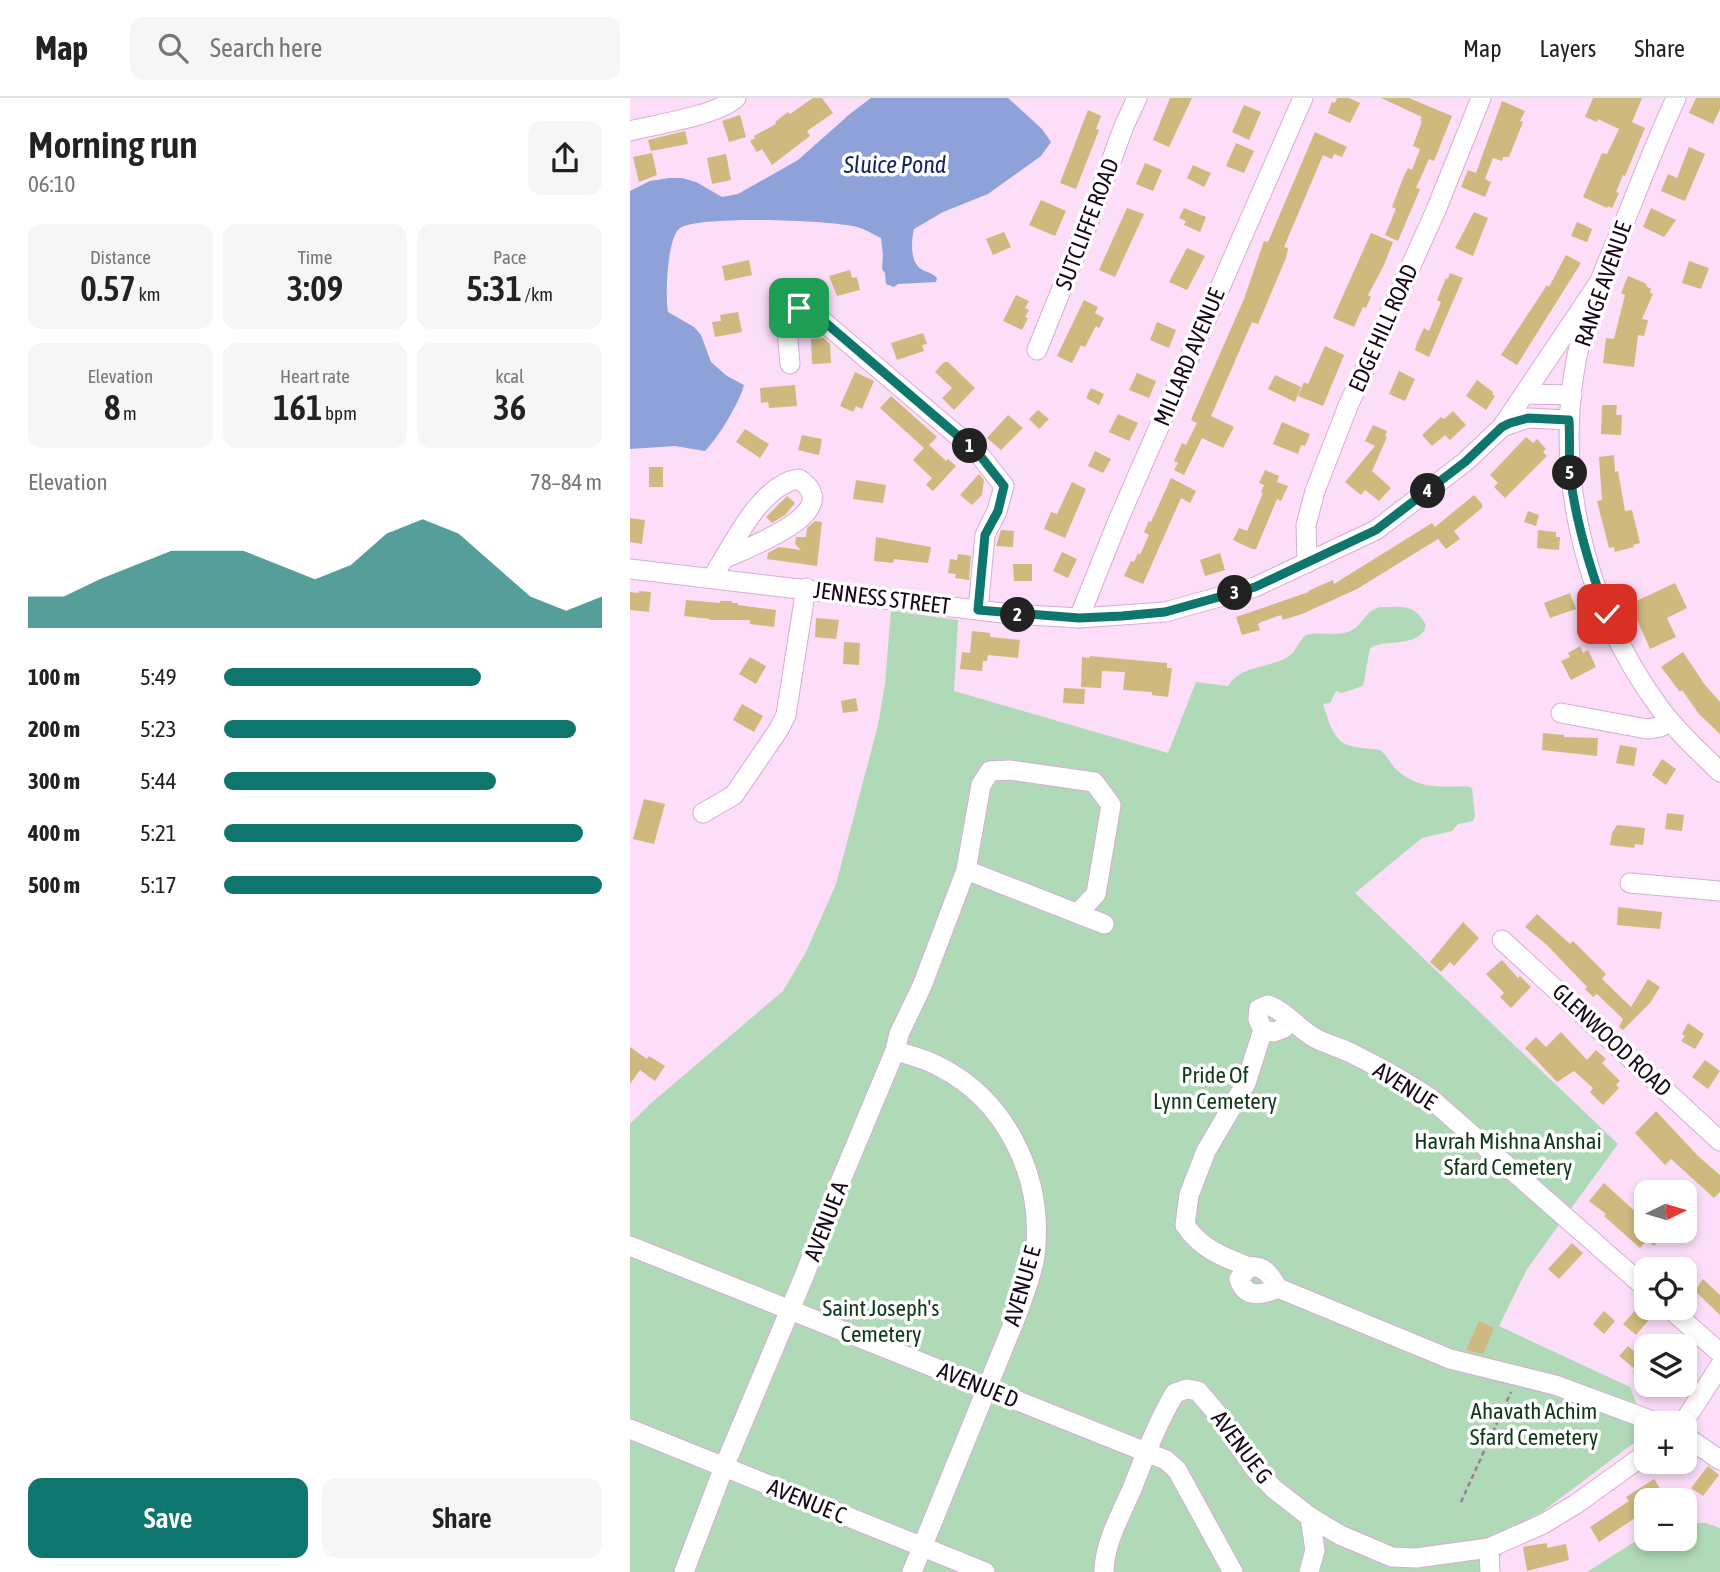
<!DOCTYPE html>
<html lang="en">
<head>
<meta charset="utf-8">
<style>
	:root { --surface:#fff; --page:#f6f6f6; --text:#222; --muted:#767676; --line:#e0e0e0; --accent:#0f766e }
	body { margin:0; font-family:"Asap Condensed",sans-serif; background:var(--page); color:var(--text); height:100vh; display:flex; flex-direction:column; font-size:26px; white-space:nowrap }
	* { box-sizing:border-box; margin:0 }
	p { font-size:23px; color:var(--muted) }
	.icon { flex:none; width:38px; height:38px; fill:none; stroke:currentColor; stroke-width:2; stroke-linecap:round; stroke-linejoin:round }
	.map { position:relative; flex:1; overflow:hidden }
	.drawer { display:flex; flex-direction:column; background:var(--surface); width:630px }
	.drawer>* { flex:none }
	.needle { width:46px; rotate:85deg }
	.controls { position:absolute; left:1004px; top:1082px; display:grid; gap:14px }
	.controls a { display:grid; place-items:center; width:63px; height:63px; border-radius:14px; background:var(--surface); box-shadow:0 4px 10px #0003; font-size:35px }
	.pin { position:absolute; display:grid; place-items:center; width:60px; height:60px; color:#fff; margin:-30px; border-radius:14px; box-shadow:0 4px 10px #0006 }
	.km { position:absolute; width:35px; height:35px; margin:-18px; border-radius:50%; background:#222; color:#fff; font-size:19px; line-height:35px; text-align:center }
	.round { display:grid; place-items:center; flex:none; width:74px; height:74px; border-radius:14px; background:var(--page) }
	.summary { display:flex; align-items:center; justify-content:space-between; height:119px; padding:0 28px }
	h1 { font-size:38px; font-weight:600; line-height:52px }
	.figures { display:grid; grid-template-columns:repeat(3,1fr); gap:10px; height:119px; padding:7px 28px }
	.figures div { display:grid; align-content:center; border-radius:14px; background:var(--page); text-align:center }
	.figures b { font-size:35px; font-weight:600 }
	.figures small { font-size:19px; font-weight:400 }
	.figures p { font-size:19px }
	.chart { height:196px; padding:14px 28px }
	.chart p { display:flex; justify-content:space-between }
	.chart svg { width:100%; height:126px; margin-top:7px; fill:var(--accent); opacity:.7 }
	.button { display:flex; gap:14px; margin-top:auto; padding:14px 28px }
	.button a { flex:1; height:80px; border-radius:14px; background:var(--accent); color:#fff; font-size:28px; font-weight:600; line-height:80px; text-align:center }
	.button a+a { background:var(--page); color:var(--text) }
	ul { padding:0 28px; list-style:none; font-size:23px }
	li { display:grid; grid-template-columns:112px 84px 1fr; align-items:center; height:52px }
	li i { height:18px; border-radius:9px; background:var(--accent) }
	header { display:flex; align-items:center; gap:42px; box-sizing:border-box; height:98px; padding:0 35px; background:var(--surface); border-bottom:2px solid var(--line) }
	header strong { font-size:33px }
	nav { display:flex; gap:38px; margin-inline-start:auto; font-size:24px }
	.search { width:490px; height:63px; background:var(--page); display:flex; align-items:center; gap:18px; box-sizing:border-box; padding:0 24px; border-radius:14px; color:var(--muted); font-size:26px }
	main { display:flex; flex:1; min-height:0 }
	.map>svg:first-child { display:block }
	.green { fill:#b0dab7 }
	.water { fill:#8ea2d9 }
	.building { fill:#cfb97e }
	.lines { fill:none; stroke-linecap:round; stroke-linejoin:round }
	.minor-casing { stroke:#daaad6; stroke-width:21 }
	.path { stroke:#977f95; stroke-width:2.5; stroke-dasharray:5 3.5; stroke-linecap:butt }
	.minor { stroke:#fff; stroke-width:19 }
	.route-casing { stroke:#fff; stroke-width:14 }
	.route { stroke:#0f766e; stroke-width:9 }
	.labels { text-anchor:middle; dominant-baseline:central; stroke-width:7; stroke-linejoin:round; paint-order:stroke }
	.street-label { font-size:23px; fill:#180817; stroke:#fff }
	.park-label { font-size:23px; fill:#10381b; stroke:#fff }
	.water-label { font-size:24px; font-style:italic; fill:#172464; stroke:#fff }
</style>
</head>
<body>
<header>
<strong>Map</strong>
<div class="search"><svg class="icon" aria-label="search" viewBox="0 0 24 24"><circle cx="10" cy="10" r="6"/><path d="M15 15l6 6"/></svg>Search here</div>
<nav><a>Map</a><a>Layers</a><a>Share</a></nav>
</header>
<main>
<section class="drawer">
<div class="summary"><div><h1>Morning run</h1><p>06:10</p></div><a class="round"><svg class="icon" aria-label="share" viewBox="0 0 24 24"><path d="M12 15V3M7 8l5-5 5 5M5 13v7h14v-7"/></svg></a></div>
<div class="figures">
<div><p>Distance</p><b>0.57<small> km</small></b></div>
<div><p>Time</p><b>3:09</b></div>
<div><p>Pace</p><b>5:31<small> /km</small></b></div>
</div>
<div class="figures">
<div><p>Elevation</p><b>8<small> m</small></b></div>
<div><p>Heart rate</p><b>161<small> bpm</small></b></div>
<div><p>kcal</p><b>36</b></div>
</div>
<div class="chart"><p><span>Elevation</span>78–84 m</p>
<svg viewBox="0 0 160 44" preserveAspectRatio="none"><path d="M0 44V33L10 33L20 27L30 22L40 17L50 17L60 17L70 22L80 27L90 22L100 11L110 6L120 11L130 22L140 33L150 38L160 33V44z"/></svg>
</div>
<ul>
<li><b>100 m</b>5:49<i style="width:68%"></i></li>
<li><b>200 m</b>5:23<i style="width:93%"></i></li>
<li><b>300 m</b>5:44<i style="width:72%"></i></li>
<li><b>400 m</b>5:21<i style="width:95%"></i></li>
<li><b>500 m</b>5:17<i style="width:100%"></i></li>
</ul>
<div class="button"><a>Save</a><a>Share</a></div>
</section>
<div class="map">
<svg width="1090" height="1474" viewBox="0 0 1090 1474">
	<rect width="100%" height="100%" fill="#fcdef9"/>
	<g class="green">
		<path d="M750 509C773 509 784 505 796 527L794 533C782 549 756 541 740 550L733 588 712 595 706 593 700 605 693 606C699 623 702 643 721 648 730 651 741 650 750 652 758 658 761 667 768 673 788 691 812 689 837 688L842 690 845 718 843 723 828 726 822 733 792 740 725 795 988 1046 897 1171 869 1228 1000 1289 1016 1332 1013 1338 912 1414 875 1434 874 1449 865 1474H0V1026L20 1006 153 893 176 854 206 786 248 627 255 586 261 513 328 522 324 593 538 655 566 584 598 588C610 567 640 570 658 559 667 553 668 543 676 537 690 533 708 539 720 533 734 527 733 514 750 509Z"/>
		<polygon points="1063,1425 1076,1425 1090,1430 1090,1474 957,1474 1017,1436 1017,1440 1055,1440 1055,1426"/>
	</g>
	<path class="water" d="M241 0H378L412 31 421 44 411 58 358 96 313 114 284 131C281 143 280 164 291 171 298 175 301 174 307 180L306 184 268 186 264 189 256 186 255 175 252 171 253 157 251 140C243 136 235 131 227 129 201 122 70 117 50 130 37 139 35 199 38 214L64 229 71 237 81 264 97 278 114 287C111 302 87 342 75 353L45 348 0 351V93L20 83 39 80H52L66 84 92 99 108 96 168 62 221 15Z"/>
	<g class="building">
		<polygon points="183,0 192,0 203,15 177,33 180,38 142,67 132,51 127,54 120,43 125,40 124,38 146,26 145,24 158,14 160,16"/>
		<polygon points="540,0 562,0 539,49 523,42"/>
		<polygon points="707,0 719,0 730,5 720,25 698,15 702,4 705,5"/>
		<polygon points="751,0 779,0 822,18 804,63 799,61 786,90 790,91 768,143 755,137 766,111 762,109 773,80 778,70 782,72 790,51 783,48 792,23 790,22 792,19"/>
		<polygon points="963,0 1012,0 1002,24 1015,30 995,78 993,77 986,94 989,95 982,110 978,108 977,110 953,99 972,55 977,56 989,31 968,21 967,24 955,19"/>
		<polygon points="1066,0 1090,0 1090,11 1083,26 1059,15"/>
		<polygon points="872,3 895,13 890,23 893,24 879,59 873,59 872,63 863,60 855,81 861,84 855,99 831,89 838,72 846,75"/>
		<polygon points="614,7 631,14 619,42 602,34"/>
		<polygon points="458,12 471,18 466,31 469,32 446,91 430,85"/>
		<polygon points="110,17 116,39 99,44 92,23"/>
		<polygon points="55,33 58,46 21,53 18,42"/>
		<polygon points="685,34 717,49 712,59 704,56 702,61 693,57 654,149 658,150 656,160 628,226 622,224 581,318 604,329 593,350 572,340 554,377 544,372 548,365 544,363 552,345 556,347 567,325 561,322 563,317 614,201 634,143 638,144"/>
		<polygon points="606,45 624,53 614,75 596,68"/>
		<polygon points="1059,49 1075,56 1055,103 1031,93 1038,76 1047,80"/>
		<polygon points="22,55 27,77 9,84 3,59"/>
		<polygon points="96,56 101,82 82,86 77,60"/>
		<polygon points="515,65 532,72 523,93 506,86"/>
		<polygon points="563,67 581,75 574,89 557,80"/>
		<polygon points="411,102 436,113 425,138 399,127"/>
		<polygon points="497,110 514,116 485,179 469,172"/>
		<polygon points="554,110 576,119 570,134 554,127 556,123 549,120"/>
		<polygon points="1021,110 1046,122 1034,139 1013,129"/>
		<polygon points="844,114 858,120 843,158 825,150"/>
		<polygon points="947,124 962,131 957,144 941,138"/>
		<polygon points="374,134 381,149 363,157 356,141"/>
		<polygon points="741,135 763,144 754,167 738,197 741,199 736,210 733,209 724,229 703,220"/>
		<polygon points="557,150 575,158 557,192 539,184"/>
		<polygon points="936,157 951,165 887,267 871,257 917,187 919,189"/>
		<polygon points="119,162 122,177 95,183 92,168"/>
		<polygon points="1059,163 1079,170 1071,191 1052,185"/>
		<polygon points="220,172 222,180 227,179 230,192 207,198 199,178"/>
		<polygon points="820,175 833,180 799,259 785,252 787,245 794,230 799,233 811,204 807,202 816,180 818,181"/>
		<polygon points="998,178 1017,186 1016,188 1021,191 1020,195 1023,196 1012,221 1018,222 1014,238 1008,237 1004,269 973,265 976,240 984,241 995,197 991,195"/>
		<polygon points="386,197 399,203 395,210 399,212 395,219 398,220 392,232 373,223"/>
		<polygon points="454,202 468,209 465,215 474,220 469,230 466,228 455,249 451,247 442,265 427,258"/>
		<polygon points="108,214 112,234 85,239 82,224 91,223 90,217"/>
		<polygon points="527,224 546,232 539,250 520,242"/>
		<polygon points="293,235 297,246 292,247 294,253 267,262 261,245"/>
		<polygon points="194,240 200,246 201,265 182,266 181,241"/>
		<polygon points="695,248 714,257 693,308 668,298 674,284 678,286"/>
		<polygon points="314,264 318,264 345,290 324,312 312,300 322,290 305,274"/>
		<polygon points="769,273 785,281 775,303 759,296"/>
		<polygon points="225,274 244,283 232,311 226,308 223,314 210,308"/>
		<polygon points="507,275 526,283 519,300 499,292"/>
		<polygon points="645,277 671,289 665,304 638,291"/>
		<polygon points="847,282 863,294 862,296 865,298 856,312 836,298"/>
		<polygon points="165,287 167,308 139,310 138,304 131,305 130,290"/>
		<polygon points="461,290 474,296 469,307 456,300"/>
		<polygon points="261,298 307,339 299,347 316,363 318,361 326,368 303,393 296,387 302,380 283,362 294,350 250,310"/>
		<polygon points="972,307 987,307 986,317 992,317 991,337 971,336"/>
		<polygon points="408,312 419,321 409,331 399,321"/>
		<polygon points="823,313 836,327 820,342 815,337 802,348 792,337 811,319 814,321"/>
		<polygon points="488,316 508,325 499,343 479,334"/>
		<polygon points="378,317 393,330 371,352 357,340"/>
		<polygon points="652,324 680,336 675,348 671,347 668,356 643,346"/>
		<polygon points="743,327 757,333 755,338 757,339 742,373 761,390 749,403 735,392 731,397 715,384 745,348 735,343"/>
		<polygon points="115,331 139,346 130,360 106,344"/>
		<polygon points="172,337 192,341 189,357 168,352"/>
		<polygon points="896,339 903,345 907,341 916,351 913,354 917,358 875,400 864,389 868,385 860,377"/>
		<polygon points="465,353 481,361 473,375 458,368"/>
		<polygon points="984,357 985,374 988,373 995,413 1002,412 1010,445 1003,447 1004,449 985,454 984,449 979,450 967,403 972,402 969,359"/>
		<rect x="19" y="369" width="14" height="20"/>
		<polygon points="635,372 649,378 647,384 658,388 651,403 647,401 626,451 622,451 603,442 609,430 617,433 633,395 631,394 634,387 629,385"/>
		<polygon points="349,376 354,382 352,397 342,407 330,397"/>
		<polygon points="541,380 566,393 560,405 551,400 513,486 494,478 501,463 504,464 508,455 510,457 519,437 514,434 519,423 521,424"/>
		<polygon points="226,382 256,387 253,405 223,401"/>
		<polygon points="442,384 456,391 435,440 414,431 421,414 427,416"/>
		<polygon points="844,397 852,406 852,410 824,433 830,441 816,451 808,441 727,491 672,516 653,522 651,517 631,524 628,526 630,532 612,537 606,519 679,494 678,493 703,482 704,486 802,425 805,429"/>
		<polygon points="157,398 165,405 155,417 142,425 136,419"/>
		<polygon points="898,413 909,417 906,428 894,424"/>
		<polygon points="0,420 15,422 12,446 0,444"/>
		<polygon points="185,423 192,424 187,468 137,461 138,455 149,449 171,452 165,446 166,439 176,439 177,430"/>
		<polygon points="371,432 384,433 383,449 366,448"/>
		<polygon points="908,432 926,434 926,439 930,439 929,452 907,450"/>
		<polygon points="246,439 301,449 298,465 264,461 263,465 244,463"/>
		<polygon points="432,454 447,461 438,480 423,473"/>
		<polygon points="590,455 595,472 575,478 570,462"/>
		<polygon points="328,456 341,458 339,482 325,480 326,476 318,475 320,461 327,462"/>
		<polygon points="383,466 402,466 402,483 384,483"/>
		<polygon points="1045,485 1057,510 1037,520 1046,539 1020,551 1000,506"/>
		<polygon points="9,493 21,494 19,514 0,512 0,494 9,495"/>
		<polygon points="940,495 946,511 920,520 914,505"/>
		<polygon points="56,502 90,505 90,503 102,503 102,505 108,505 108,507 146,512 144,529 120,526 120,522 80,522 80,521 54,518"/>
		<polygon points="186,520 209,522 206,541 185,539"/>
		<polygon points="342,533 360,535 360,539 390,542 388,560 358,557 357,563 353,563 352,573 330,571 332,554 340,555"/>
		<polygon points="214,544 230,545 229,567 213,566"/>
		<polygon points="950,548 953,555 958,552 966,569 941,582 931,563 940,559 938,555"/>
		<polygon points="1053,554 1075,587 1090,604 1090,636 1069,616 1052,592 1050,594 1031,569"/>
		<polygon points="460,558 537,565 537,570 542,570 538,599 522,597 522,594 493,592 495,574 472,573 471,590 451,589 452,559 460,560"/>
		<polygon points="120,559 136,568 126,586 109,576"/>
		<polygon points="434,590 455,591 454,606 433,605"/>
		<polygon points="226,600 228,613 213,615 211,603"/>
		<polygon points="112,606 133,618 124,634 103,622"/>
		<polygon points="913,635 934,637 934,639 968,640 967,658 912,652"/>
		<polygon points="990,647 1007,650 1004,668 986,665"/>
		<polygon points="1032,661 1046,671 1036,687 1022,677"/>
		<polygon points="14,701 35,706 24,746 3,741"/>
		<polygon points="1037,715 1054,717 1052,733 1035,731"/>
		<polygon points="987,727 1015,730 1013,747 1005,746 1004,750 980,747 982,735"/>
		<polygon points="988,809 1032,814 1030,831 987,827"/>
		<polygon points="907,816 940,846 943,843 976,876 972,881 1001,909 1018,881 1030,889 1020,905 993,932 989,929 993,921 967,896 963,899 955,891 957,889 917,847 895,829"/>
		<polygon points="833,824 849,840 824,868 820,864 811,874 800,864"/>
		<polygon points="872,862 888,880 890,878 901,889 881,910 870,899 874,895 856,876"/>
		<polygon points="1058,925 1074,936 1065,951 1051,943 1055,938 1052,936"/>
		<polygon points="931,934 957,962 966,952 976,961 972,965 990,983 986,987 989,990 973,1007 960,994 963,990 944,973 927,984 895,950 906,939 916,949"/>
		<polygon points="0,949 17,961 19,958 35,968 25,983 10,972 0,986"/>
		<polygon points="1075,962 1090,973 1078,991 1062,979"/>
		<polygon points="1026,1013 1068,1058 1090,1077 1090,1094 1084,1100 1041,1061 1035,1067 1005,1035"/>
		<polygon points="974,1085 1010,1118 1017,1110 1017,1132 1036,1132 1024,1148 1017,1142 1010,1150 974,1118 976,1116 959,1103"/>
		<polygon points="942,1145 953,1155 929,1181 918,1171"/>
		<polygon points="1073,1181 1090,1197 1090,1217 1065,1193"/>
		<polygon points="1011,1206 1023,1217 1006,1237 993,1226"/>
		<polygon points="974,1213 985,1223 974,1236 963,1226"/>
		<polygon points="849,1223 864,1230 853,1256 836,1252"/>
		<polygon points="998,1248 1012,1260 1017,1253 1017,1284 1003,1275 1005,1271 989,1258"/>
		<polygon points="1017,1286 1046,1286 1038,1299"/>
		<polygon points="1078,1368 1089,1377 1073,1398 1061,1390"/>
		<polygon points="1024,1381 1033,1395 1030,1397 1033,1402 1017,1402 1017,1415 1010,1420 1008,1418 969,1444 960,1429 999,1403 996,1399"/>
		<polygon points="917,1445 917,1450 936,1446 939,1462 897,1473 893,1449"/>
	</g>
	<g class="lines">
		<defs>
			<g id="minor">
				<path d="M1046 0C1029 37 1014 75 999 113 982 153 964 194 952 236 919 363 952 504 1029 609 1046 633 1069 653 1090 674"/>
				<path d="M0 33C28 26 85 18 106 0"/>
				<polyline points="407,252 461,118 494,28 507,0"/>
				<polyline points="160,266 156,221 169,210 189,220 348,355 374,388 367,413 355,437 348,512"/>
				<polyline points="896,296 942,297"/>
				<polyline points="872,329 898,320 939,322"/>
				<polyline points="677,465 676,427 685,393 718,308 806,112 851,0"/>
				<polyline points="0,471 381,516 449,520 535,514 625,489 746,432 835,364 872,329 968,186"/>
				<path d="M82 480C102 449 130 386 169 381 218 414 118 449 94 461"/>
				<polyline points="449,520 490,418 673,0"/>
				<polyline points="931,615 1017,631 1030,629 1040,624"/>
				<polyline points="73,715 104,697 149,631 156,617 176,490"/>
				<polyline points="336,772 351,687 360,673 380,672 464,684 481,707 466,796 448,815"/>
				<polyline points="1000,785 1090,793"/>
				<polyline points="872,842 1090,1043"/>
				<path d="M658 920 654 930 644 934 633 932 628 921 629 911 638 907C657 914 669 932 687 941 699 947 711 950 723 956 749 969 776 984 800 1000L1017 1191"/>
				<path d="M265 953C280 957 296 961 310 969 375 1002 411 1075 406 1147 405 1170 395 1193 388 1214L282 1474"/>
				<polyline points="0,1148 536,1362 547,1372 603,1474"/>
				<path d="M619 1169C593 1159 571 1151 555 1127L559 1097 576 1053 616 985 633 932"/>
				<path d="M648 1190C633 1197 615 1201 609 1181L619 1169C635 1167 640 1177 648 1190L820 1261 925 1287 1028 1325"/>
				<polyline points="1038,1209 1090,1255"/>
				<polyline points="1053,1325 1090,1268"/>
				<polyline points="0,1331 355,1474"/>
				<polyline points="1055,1338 1090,1362"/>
				<polyline points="859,1450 860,1474"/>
				<polyline points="54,1474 94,1369 175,1176 201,1106 265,953 269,936 292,888 336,772 474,826"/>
				<path d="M474 1474C474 1446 491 1416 502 1391 515 1358 527 1325 545 1295L557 1291 568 1293 585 1313 625 1371 644 1391 680 1419 710 1437 762 1459 786 1460 859 1450 913 1426 946 1406 1017 1355"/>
				<polyline points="679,1474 685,1452 680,1419"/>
			</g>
		</defs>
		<use href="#minor" class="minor-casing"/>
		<polyline class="path" points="831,1404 881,1294"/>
		<use href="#minor" class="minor"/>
	</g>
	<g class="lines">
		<defs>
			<path id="route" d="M169 210 190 220 348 355 374 388 368 413 355 437 348 512 449 520 492 518 535 514 625 489 746 432 835 364 872 329 880 325 898 320 939 322C940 340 939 359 940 377 946 425 960 471 977 516"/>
		</defs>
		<use href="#route" class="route-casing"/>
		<use href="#route" class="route"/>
	</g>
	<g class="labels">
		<g class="street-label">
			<text transform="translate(457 126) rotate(-69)">SUTCLIFFE ROAD</text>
			<text transform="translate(973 186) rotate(-71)">RANGE AVENUE</text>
			<text transform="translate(753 230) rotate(-66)">EDGE HILL ROAD</text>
			<text transform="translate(559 259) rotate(-67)">MILLARD AVENUE</text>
			<text transform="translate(252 500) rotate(7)">JENNESS STREET</text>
			<text transform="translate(982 942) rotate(43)">GLENWOOD ROAD</text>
			<text transform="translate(775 988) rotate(32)">AVENUE</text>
			<text transform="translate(196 1123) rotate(-69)">AVENUE A</text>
			<text transform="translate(392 1188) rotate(-74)">AVENUE E</text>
			<text transform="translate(348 1287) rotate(22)">AVENUE D</text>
			<text transform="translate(612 1349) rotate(53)">AVENUE G</text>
			<text transform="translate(177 1403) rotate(22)">AVENUE C</text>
		</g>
		<g class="park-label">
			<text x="585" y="977">Pride Of<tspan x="585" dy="26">Lynn Cemetery</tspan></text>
			<text x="878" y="1043">Havrah Mishna Anshai<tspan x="878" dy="26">Sfard Cemetery</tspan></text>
			<text x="251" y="1210">Saint Joseph's<tspan x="251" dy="26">Cemetery</tspan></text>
			<text x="904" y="1313">Ahavath Achim<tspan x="904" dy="26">Sfard Cemetery</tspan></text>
		</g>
		<g class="water-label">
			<text x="265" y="66">Sluice Pond</text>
		</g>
	</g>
</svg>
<div class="controls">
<a><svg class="needle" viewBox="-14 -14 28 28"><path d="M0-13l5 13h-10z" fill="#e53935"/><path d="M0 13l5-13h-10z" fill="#767676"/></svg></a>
<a><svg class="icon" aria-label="locate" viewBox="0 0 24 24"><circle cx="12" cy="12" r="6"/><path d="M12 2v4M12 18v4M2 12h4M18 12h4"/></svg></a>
<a><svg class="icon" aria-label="layers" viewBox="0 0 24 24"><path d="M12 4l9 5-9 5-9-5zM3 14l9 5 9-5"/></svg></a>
<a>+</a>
<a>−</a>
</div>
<div class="pin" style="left:169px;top:210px;background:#1e9e55"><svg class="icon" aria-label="arrive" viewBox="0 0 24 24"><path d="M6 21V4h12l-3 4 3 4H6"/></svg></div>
<div class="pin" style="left:977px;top:516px;background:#d93025"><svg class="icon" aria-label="check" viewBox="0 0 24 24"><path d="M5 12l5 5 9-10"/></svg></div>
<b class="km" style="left:340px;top:348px">1</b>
<b class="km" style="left:388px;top:517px">2</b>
<b class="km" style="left:605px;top:495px">3</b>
<b class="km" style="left:798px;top:393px">4</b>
<b class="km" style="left:940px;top:375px">5</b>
</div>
</main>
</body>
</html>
